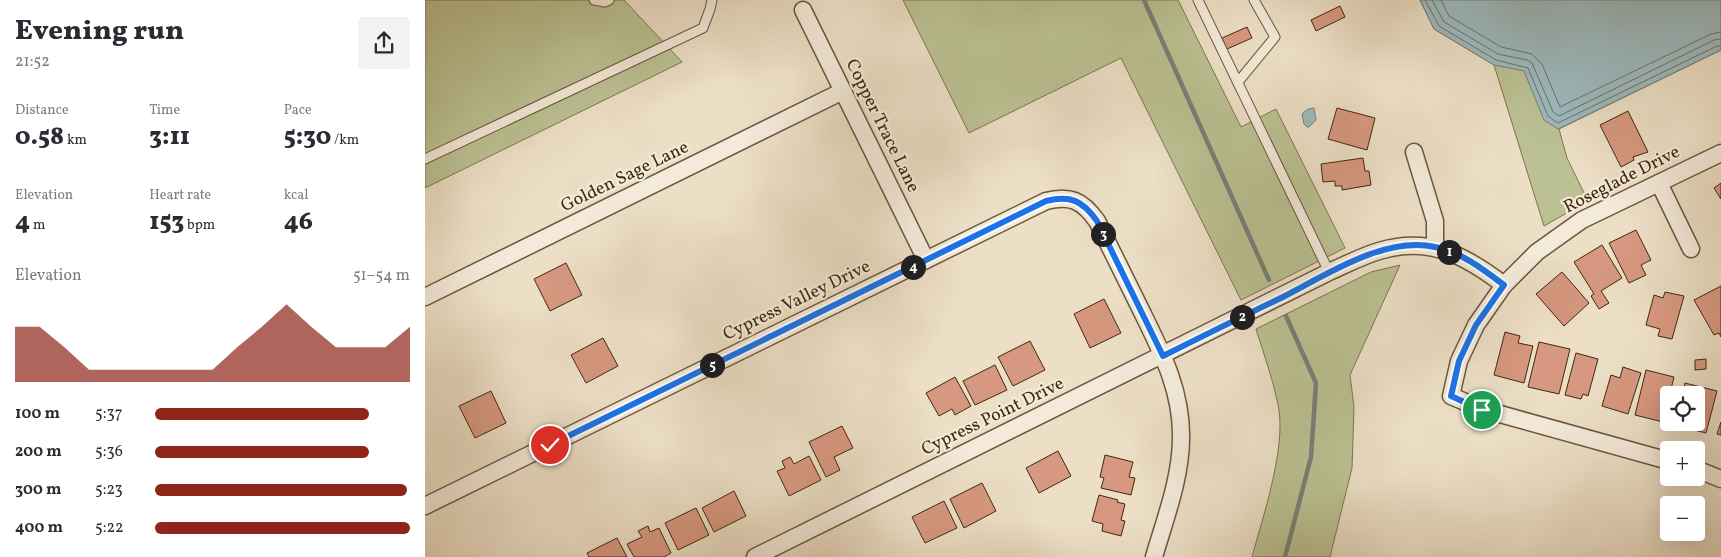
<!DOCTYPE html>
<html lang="en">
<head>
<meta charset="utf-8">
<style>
	:root { --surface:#fff; --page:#f2f2f3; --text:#2b2b33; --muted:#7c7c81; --accent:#8f2418 }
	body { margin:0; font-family:Vollkorn,serif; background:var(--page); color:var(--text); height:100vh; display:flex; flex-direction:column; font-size:19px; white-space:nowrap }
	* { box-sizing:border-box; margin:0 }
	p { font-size:16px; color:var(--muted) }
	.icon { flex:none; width:28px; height:28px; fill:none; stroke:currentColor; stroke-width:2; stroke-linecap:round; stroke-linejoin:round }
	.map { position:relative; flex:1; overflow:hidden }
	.details { display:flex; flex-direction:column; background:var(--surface); width:425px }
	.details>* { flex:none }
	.controls { position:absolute; left:1235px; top:386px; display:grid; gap:10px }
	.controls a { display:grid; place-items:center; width:45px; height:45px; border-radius:5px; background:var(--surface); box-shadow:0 5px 20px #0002; font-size:25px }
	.pin { position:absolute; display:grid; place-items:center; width:42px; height:42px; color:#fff; margin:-21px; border:2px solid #fff; border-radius:50%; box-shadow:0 1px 5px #0007 }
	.km { position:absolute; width:25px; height:25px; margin:-12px; border-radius:50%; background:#222; color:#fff; font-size:14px; line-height:25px; text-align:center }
	.round { display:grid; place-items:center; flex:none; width:52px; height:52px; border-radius:5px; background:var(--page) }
	.summary { display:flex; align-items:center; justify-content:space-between; height:85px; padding:0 15px }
	h1 { font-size:28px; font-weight:800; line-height:38px }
	.stats { display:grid; grid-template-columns:repeat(3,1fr); gap:8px; height:85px; padding:5px 15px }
	.stats div { display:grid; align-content:center }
	.stats b { font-size:25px; font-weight:800 }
	.stats small { font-size:14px; font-weight:400 }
	.stats p { font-size:14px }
	.chart { height:140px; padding:10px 15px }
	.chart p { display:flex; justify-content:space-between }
	.chart svg { width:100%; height:90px; margin-top:5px; fill:var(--accent); opacity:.7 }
	ul { padding:0 15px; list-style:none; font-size:16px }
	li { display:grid; grid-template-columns:80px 60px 1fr; align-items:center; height:38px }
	li i { height:12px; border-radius:6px; background:var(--accent) }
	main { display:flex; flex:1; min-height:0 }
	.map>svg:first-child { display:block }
	.green { fill:#bbc193; stroke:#7e7450 }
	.water { fill:#9dbabf; stroke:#788078 }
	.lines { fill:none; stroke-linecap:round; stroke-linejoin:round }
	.shore { stroke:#6f7166; stroke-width:1 }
	.stream { stroke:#788078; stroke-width:4.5 }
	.building { fill:#d69880; stroke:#41280e }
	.lane-casing { stroke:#6c563c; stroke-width:11 }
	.street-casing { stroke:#6c563c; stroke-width:19 }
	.lane { stroke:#f3eada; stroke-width:9 }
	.street { stroke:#f3eada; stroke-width:16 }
	.route-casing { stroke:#fff; stroke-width:10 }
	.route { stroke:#1a73e8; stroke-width:6 }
	.labels { text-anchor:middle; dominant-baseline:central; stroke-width:4.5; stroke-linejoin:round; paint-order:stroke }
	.street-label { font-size:18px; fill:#41280e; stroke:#f3eada }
</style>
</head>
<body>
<main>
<section class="details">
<div class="summary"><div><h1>Evening run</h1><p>21:52</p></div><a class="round"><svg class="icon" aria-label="share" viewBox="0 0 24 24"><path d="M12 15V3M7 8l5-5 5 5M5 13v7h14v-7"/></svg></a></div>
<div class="stats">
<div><p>Distance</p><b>0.58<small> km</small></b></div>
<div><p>Time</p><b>3:11</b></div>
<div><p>Pace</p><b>5:30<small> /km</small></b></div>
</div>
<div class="stats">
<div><p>Elevation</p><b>4<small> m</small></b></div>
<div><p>Heart rate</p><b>153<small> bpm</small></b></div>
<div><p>kcal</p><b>46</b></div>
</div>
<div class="chart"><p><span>Elevation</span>51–54 m</p>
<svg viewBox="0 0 160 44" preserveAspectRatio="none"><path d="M0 44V17L10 17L20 27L30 38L40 38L50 38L60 38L70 38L80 38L90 27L100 17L110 6L120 17L130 27L140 27L150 27L160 17V44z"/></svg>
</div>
<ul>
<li><b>100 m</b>5:37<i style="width:84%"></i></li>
<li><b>200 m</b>5:36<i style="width:84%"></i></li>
<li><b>300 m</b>5:23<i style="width:99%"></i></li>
<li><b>400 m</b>5:22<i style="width:100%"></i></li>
</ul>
</section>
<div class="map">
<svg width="1296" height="557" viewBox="0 0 1296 557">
	<rect width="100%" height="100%" fill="#ecdfc6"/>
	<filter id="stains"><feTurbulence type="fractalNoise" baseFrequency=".004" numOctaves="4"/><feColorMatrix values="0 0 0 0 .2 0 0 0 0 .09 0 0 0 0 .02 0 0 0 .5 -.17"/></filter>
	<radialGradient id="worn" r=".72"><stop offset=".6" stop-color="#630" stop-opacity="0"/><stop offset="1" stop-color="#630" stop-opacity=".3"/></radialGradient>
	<g class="green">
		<polygon points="0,0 199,0 257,62 0,188"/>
		<polygon points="478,0 753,0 816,127 851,109 920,248 816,300 696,58 544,133"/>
		<polygon points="995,0 1296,0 1296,50 1134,129 1142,158 1163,201 1119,226 1069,65 1009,29"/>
		<path d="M975 265 925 375 929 407 927 468 905 557H827C838 516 860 452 854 410 849 382 839 355 831 329L946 272Z"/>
	</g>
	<g class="water">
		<polygon points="995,0 1296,0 1296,50 1133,129 1119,120 1099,71 1069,65 1009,29"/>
		<polygon points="889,108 891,120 884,127 882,127 879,124 877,114 883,109"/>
	</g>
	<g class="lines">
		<g class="shore">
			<polyline points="1000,0 1014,26 1071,60 1103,68 1123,116 1133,123 1292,46 1296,46"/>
			<polyline points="1007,0 1019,22 1073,54 1102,60 1107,63 1128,112 1134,116 1289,40 1296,39"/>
			<polyline points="1016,0 1024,16 1076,47 1107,54 1117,64 1135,107 1286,34 1296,32"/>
		</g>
		<g class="stream">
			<polyline points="719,0 844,280"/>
			<polyline points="860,557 886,457 891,383 861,316"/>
		</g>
	</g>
	<g class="building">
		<polygon points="915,6 920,17 891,31 886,20"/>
		<polygon points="822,27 827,38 802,49 797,38"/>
		<polygon points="912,108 950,118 942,150 903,139"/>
		<polygon points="1203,111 1223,152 1208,157 1209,160 1196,167 1175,125"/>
		<polygon points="938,158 940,171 944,171 946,185 917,190 917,186 910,186 910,181 898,182 896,164"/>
		<polygon points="1296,183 1296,199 1289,188"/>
		<polygon points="1211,230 1226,260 1216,265 1221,275 1204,283 1184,243"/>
		<polygon points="1177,245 1197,278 1176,291 1184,303 1174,309 1166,296 1169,294 1149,262"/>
		<polygon points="141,263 157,295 125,311 109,279"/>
		<polygon points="1137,272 1164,303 1139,326 1111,294"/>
		<polygon points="1296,286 1296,337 1294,333 1289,335 1269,300"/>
		<polygon points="1240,292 1259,296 1247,339 1233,336 1235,329 1221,325 1229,295 1238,298"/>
		<polygon points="679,299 696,333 665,348 649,314"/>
		<polygon points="1080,332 1095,336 1093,343 1108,346 1099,383 1069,375"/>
		<polygon points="178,338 193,366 161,383 146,355"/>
		<polygon points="605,341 620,370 588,386 573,357"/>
		<polygon points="1114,342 1145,349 1134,394 1103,387"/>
		<polygon points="1151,353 1173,359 1163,396 1158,394 1156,399 1140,395"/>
		<polygon points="1281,359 1281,369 1270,370 1270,360"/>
		<polygon points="570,365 582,390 550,405 538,381"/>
		<polygon points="1198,367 1216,373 1203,414 1177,406 1186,375 1195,378"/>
		<polygon points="1221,370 1249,377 1238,422 1210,415"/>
		<polygon points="530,377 546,406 530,415 527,409 514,416 501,393"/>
		<polygon points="1260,383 1292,391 1281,433 1249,425 1250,422 1271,422 1271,395 1257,395"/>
		<polygon points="66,391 81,423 50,438 34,406"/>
		<polygon points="1296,422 1296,435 1292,434"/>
		<polygon points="417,426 428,448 409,457 415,470 401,477 384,442"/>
		<polygon points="633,451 646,476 614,493 601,468"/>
		<polygon points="680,455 708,462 704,477 710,478 706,495 676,488 679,478 675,477"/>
		<polygon points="384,456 396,480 364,496 352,471 360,468 357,461 365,457 369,464"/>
		<polygon points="557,483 571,511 539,528 525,499"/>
		<polygon points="309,491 321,516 289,532 277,508"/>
		<polygon points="674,495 693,500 692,502 700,504 696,520 700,521 696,536 677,531 678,524 667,521"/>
		<polygon points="519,501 532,528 500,543 487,517"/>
		<polygon points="271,508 284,535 253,550 240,523"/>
		<polygon points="223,526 225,532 234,528 246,553 239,557 209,557 202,544 217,537 213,531"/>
		<polygon points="192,538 202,557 164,557 162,553"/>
	</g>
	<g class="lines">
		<defs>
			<g id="lane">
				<polyline points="169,0 180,2 184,0"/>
				<polyline points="773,0 904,272"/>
				<polyline points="813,82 850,37 829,0"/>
				<polyline points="0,159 278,28 285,9 287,0"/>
			</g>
			<g id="street">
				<polyline points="378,10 501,260"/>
				<polyline points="989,152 1010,221 1010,247"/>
				<polyline points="1234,183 1266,249"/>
				<polyline points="0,297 418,91"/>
				<polyline points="1244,461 1057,409 1026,396 1034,361 1051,325 1079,285 1112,252 1157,220 1296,153"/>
				<polyline points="1271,469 1296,479"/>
				<path d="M0 506 621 201C645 195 657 200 672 221 686 249 700 278 714 306 735 349 757 389 756 438 756 478 740 519 729 557"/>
				<path d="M330 557 904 272C920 265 937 256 954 251 1004 236 1040 255 1079 285"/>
			</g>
		</defs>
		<use href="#lane" class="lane-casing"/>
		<use href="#street" class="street-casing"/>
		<use href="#lane" class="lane"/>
		<use href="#street" class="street"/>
	</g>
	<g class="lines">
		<defs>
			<path id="route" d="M125 445 621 201C645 195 657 200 672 221L738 356C778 336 818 316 858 297 901 275 959 236 1010 247 1036 252 1058 269 1079 285L1051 325 1034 361 1026 396 1057 410"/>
		</defs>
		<use href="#route" class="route-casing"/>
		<use href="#route" class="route"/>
	</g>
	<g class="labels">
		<g class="street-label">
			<text transform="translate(457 126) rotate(64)">Copper Trace Lane</text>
			<text transform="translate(200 177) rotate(-26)">Golden Sage Lane</text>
			<text transform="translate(1197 180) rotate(-27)">Roseglade Drive</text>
			<text transform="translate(372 301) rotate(-26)">Cypress Valley Drive</text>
			<text transform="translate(568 417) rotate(-26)">Cypress Point Drive</text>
		</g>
	</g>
	<rect width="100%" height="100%" filter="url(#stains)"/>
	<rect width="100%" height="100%" fill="url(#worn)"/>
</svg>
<div class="controls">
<a><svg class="icon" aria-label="locate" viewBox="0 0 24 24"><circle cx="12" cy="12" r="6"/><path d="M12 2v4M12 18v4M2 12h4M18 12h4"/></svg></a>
<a>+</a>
<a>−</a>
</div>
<div class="pin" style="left:1057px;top:410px;background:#1e9e55"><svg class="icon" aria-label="arrive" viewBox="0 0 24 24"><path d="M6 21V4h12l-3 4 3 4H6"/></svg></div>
<div class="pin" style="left:125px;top:445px;background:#d93025"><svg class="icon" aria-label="check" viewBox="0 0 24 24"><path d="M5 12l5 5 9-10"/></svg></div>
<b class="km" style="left:1024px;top:252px">1</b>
<b class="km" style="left:817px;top:317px">2</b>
<b class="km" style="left:678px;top:234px">3</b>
<b class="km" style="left:488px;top:267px">4</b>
<b class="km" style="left:287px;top:365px">5</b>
</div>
</main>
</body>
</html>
